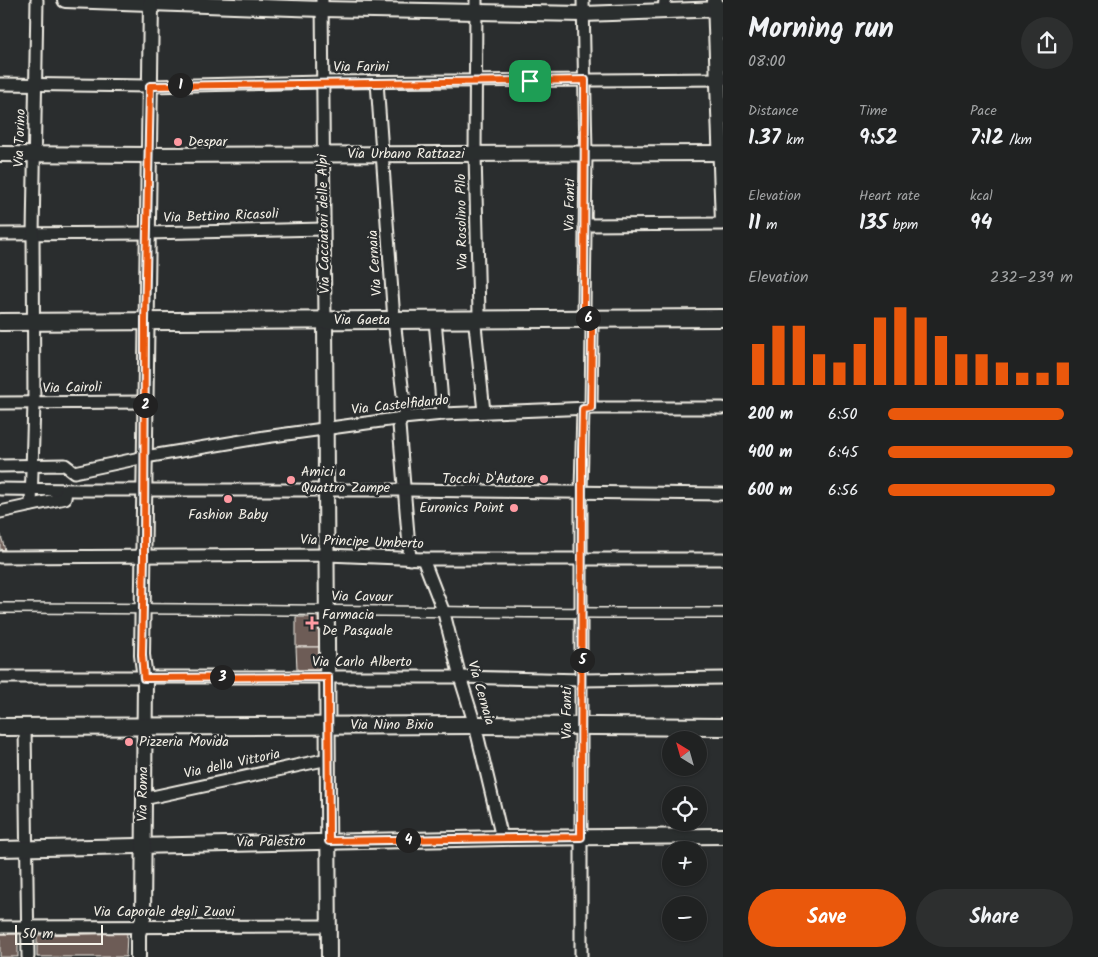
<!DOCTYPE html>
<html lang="en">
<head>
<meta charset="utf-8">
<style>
	:root { --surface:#202222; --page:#2d2f2f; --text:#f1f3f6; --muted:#a2a4a5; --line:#3d3f40; --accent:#ea580c }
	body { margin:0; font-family:Kalam,sans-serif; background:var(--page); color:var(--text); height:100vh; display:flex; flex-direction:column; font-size:19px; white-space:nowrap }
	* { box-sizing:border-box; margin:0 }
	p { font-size:16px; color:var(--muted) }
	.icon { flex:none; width:28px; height:28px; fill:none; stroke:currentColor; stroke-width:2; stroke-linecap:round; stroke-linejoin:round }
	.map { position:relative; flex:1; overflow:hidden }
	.side { display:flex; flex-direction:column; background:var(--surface); width:375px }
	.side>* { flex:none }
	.needle { width:32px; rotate:323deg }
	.buttons { position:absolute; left:662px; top:731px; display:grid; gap:10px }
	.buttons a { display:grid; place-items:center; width:45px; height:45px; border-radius:50%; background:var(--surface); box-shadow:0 1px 4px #0004,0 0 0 1px var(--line); font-size:25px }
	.scale { position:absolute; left:15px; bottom:12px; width:88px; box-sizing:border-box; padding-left:5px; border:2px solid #f4f1e8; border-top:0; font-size:14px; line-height:18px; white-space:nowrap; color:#f4f1e8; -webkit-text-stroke:4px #2a2d2e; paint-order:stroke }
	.pin { position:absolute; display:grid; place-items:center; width:42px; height:42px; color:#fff; margin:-21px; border-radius:10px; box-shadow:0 2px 8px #0006 }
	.km { position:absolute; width:25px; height:25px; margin:-12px; border-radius:50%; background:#222; color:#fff; font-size:14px; line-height:25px; text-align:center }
	.round { display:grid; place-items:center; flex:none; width:52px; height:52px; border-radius:26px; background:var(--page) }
	.headline { display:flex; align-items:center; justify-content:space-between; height:85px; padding:0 25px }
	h1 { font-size:28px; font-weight:800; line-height:38px }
	.stats { display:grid; grid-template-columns:repeat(3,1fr); gap:8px; height:85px; padding:5px 25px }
	.stats div { display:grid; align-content:center }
	.stats b { font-size:21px; font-weight:800 }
	.stats small { font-size:14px; font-weight:400 }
	.stats p { font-size:14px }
	.chart { height:140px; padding:10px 25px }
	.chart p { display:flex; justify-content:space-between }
	.chart svg { width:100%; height:90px; margin-top:5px; stroke:var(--accent); stroke-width:6 }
	.cta { display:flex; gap:10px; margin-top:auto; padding:10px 25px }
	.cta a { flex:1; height:58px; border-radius:30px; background:var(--accent); color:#fff; font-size:20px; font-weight:800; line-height:58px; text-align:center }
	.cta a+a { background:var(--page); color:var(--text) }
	ul { padding:0 25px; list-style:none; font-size:16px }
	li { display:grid; grid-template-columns:80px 60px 1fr; align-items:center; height:38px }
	li i { height:12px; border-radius:6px; background:var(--accent) }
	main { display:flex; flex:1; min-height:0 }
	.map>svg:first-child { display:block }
	.building { fill:#6d5b56; stroke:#f4f1e8 }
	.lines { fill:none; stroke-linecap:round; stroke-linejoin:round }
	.pedestrian-casing { stroke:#f4f1e8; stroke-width:12 }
	.minor-casing { stroke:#f4f1e8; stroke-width:15 }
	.tertiary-casing { stroke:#f4f1e8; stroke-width:18 }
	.secondary-casing { stroke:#f4f1e8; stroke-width:20 }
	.pedestrian { stroke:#2a2d2e; stroke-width:9 }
	.minor { stroke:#2a2d2e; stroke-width:11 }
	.tertiary { stroke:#2a2d2e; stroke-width:14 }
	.secondary { stroke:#2a2d2e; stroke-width:16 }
	.route-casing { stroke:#fff; stroke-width:10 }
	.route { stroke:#ea580c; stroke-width:6 }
	.poi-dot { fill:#ff9aa2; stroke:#2a2d2e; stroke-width:2 }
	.labels { text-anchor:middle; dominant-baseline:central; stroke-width:5; stroke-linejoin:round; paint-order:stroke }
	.street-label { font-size:14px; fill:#f4f1e8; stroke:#2a2d2e }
	.poi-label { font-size:14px; fill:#f4f1e8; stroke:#2a2d2e; text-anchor:start }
</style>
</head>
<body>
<main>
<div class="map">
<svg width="723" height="957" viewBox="0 0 723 957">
	<rect width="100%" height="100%" fill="#2a2d2e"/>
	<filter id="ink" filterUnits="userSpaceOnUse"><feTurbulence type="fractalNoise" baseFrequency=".02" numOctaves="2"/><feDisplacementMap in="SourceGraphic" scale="10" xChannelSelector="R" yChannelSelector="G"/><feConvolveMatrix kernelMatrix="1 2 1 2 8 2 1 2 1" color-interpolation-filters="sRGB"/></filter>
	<g filter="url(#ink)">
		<g class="building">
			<polygon points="0,532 5,550 0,549"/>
			<rect x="296" y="617" width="24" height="30"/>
			<polygon points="296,647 320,647 320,670 297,670"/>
			<polygon points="127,933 126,957 37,957 37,935"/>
			<rect x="0" y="934" width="18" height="23"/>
		</g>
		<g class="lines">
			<defs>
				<path id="pedestrian" d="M0 608C241 608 482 614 723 613"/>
				<g id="minor">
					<polyline points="322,0 325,320"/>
					<polyline points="476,0 475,154 479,313 475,325 484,412"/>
					<polyline points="583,0 586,154 584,309 592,329 591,408"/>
					<polyline points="664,11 665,0"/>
					<polyline points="377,82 394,320 405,411 399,425 410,559"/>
					<polyline points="0,84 149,86 322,82 723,79"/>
					<polyline points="585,225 723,224"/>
					<polyline points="0,234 147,233 323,229"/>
					<polyline points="435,320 443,414"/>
					<polyline points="0,403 145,402"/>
					<polyline points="0,466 65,465 74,472 145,457 265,437 403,418 443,414 591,408 723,408"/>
					<polyline points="0,489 78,490 405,490 723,494"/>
					<polyline points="31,505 34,403 33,234 37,0"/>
					<polyline points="0,512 65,498 66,490"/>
					<polyline points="0,557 327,555 423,559 723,559"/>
					<polyline points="423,559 444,613 460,677 475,725 502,838"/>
					<polyline points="0,677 460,677 582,680 723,678"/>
					<polyline points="25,727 28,957"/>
					<polyline points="143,799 328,759"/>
					<polyline points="0,927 329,926"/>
					<polyline points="581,957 581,491 583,409"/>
				</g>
				<g id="tertiary">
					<polyline points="65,0 322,9 583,14 723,9"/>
					<polyline points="715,1 723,222"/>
					<polyline points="0,154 148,155 723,153"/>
					<polyline points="325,320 329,957"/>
					<polyline points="0,849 502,838 723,836"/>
					<polyline points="138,957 138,934 143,918 145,678 142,655 151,2"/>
				</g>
				<g id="secondary">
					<polyline points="0,322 723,318"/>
					<polyline points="0,727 475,725 723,727"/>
				</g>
			</defs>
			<use href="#pedestrian" class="pedestrian-casing"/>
			<use href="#minor" class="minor-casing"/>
			<use href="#tertiary" class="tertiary-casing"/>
			<use href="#secondary" class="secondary-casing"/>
			<use href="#pedestrian" class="pedestrian"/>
			<use href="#minor" class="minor"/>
			<use href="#tertiary" class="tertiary"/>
			<use href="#secondary" class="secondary"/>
		</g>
	</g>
	<g class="lines" filter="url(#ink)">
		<defs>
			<polygon id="route" points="585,80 584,309 592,329 591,408 583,409 582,450 581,837 329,841 328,677 144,678 142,655 144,556 145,321 150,86"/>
		</defs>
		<use href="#route" class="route-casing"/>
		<use href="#route" class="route"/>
	</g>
	<g class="poi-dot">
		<circle cx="178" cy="142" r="5"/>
		<circle cx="544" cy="479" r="5"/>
		<circle cx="291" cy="480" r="5"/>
		<circle cx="228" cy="499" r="5"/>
		<circle cx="514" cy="508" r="5"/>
		<path d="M309.5 615.5h5v5h5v5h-5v5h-5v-5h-5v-5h5z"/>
		<circle cx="129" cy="742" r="5"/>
	</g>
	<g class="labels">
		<g class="street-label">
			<text x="361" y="67">Via Farini</text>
			<text transform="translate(20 138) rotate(-88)">Via Torino</text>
			<text x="406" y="154">Via Urbano Rattazzi</text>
			<text transform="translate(570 205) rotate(-89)">Via Fanti</text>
			<text transform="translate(221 216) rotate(-2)">Via Bettino Ricasoli</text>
			<text transform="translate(462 222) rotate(-91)">Via Rosolino Pilo</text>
			<text transform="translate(324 224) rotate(-91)">Via Cacciatori delle Alpi</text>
			<text transform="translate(375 263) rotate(-94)">Via Cernaia</text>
			<text x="362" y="320">Via Gaeta</text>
			<text transform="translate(72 388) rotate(-1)">Via Cairoli</text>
			<text transform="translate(400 405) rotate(-6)">Via Castelfidardo</text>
			<text transform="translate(362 542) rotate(2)">Via Principe Umberto</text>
			<text transform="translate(362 597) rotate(1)">Via Cavour</text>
			<text x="362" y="662">Via Carlo Alberto</text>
			<text transform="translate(481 693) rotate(74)">Via Cernaia</text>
			<text transform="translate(567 713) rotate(-90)">Via Fanti</text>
			<text x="392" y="725">Via Nino Bixio</text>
			<text transform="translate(232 764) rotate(-12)">Via della Vittoria</text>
			<text transform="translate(143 794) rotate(-89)">Via Roma</text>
			<text transform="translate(271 842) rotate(-1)">Via Palestro</text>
			<text x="164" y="912">Via Caporale degli Zuavi</text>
		</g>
		<g class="poi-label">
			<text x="188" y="142">Despar</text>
			<text x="301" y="472">Amici a<tspan x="301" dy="16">Quattro Zampe</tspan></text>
			<text x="534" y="479" text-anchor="end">Tocchi D'Autore</text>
			<text x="504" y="508" text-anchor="end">Euronics Point</text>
			<text x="228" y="515" text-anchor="middle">Fashion Baby</text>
			<text x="322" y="615">Farmacia<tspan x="322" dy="16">De Pasquale</tspan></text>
			<text x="139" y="742">Pizzeria Movida</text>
		</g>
	</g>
</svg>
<div class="buttons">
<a><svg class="needle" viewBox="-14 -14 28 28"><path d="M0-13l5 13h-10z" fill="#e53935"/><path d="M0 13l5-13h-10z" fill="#a2a4a5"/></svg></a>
<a><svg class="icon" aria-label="locate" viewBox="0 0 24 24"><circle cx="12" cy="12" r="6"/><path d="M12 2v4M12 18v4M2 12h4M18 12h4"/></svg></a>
<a>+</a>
<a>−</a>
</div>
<div class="scale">50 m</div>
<div class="pin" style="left:530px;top:81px;background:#1e9e55"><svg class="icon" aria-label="arrive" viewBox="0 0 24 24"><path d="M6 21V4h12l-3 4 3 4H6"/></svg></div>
<b class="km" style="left:180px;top:85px">1</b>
<b class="km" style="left:145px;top:405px">2</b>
<b class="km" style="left:222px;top:677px">3</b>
<b class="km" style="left:408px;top:840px">4</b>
<b class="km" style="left:582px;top:660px">5</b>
<b class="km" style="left:588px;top:318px">6</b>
</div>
<section class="side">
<div class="headline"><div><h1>Morning run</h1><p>08:00</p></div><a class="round"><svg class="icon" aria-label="share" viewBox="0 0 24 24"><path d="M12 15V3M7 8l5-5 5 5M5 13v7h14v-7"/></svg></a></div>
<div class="stats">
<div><p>Distance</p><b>1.37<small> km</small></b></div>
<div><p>Time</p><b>9:52</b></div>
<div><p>Pace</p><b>7:12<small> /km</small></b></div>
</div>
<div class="stats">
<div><p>Elevation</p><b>11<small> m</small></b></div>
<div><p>Heart rate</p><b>135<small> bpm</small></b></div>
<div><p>kcal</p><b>94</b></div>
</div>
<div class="chart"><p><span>Elevation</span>232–239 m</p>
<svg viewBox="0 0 160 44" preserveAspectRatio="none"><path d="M5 44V24M15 44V15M25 44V15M35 44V29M45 44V33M55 44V24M65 44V11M75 44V6M85 44V11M95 44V20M105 44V29M115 44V29M125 44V33M135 44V38M145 44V38M155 44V33"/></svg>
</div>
<ul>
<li><b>200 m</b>6:50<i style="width:95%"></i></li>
<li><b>400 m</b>6:45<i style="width:100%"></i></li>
<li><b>600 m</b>6:56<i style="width:90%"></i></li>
</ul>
<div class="cta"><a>Save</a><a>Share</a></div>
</section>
</main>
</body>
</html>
